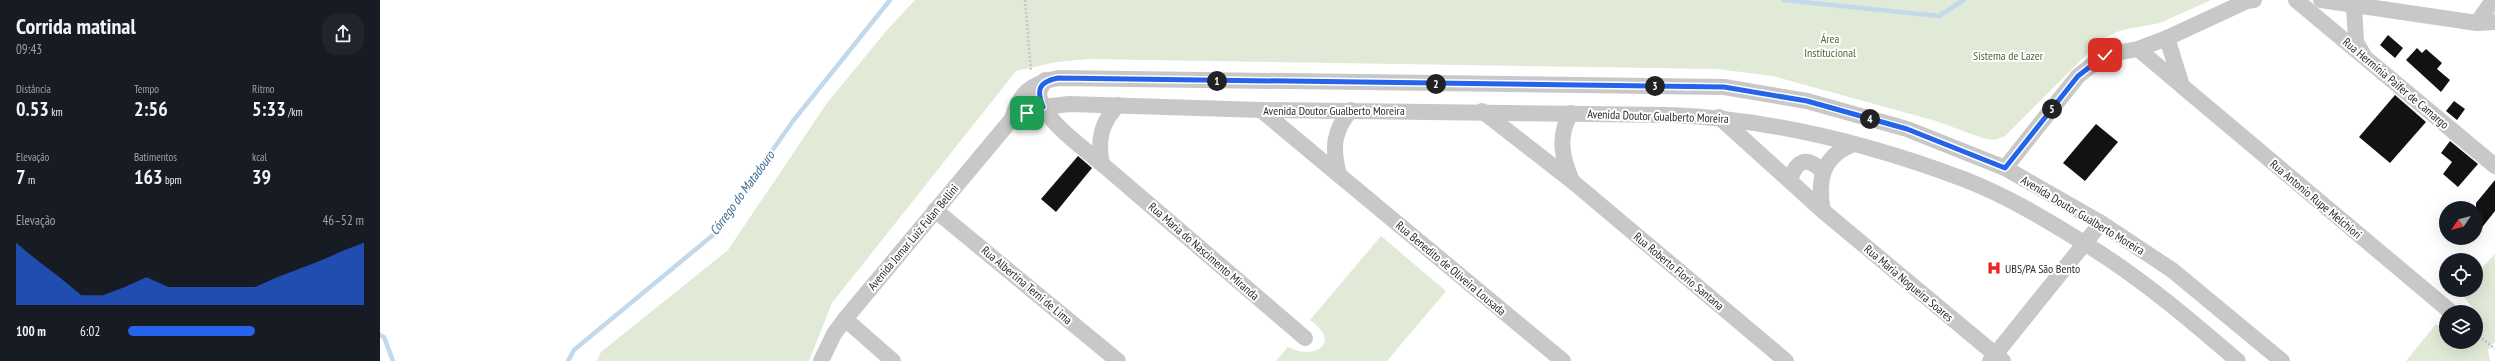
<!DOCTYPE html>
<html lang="pt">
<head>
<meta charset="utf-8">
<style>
	:root { --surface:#171b24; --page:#20242c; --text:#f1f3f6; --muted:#9ea1a6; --accent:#2563eb }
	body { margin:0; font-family:"PT Sans Narrow",sans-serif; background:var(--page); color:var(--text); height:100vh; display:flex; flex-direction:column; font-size:15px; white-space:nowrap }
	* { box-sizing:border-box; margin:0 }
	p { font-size:13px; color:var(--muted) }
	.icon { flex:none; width:22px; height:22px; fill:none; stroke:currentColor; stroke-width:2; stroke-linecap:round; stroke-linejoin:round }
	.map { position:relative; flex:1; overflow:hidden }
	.side { display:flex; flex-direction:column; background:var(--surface); width:380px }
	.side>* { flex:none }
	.needle { width:26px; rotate:235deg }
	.controls { position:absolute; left:2059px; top:201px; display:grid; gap:8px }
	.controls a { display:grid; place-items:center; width:44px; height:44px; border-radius:50%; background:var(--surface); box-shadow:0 4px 16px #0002; font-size:20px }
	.pin { position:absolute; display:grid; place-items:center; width:34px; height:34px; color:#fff; margin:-17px; border-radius:8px; box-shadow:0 2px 6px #0006 }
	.km { position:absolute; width:20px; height:20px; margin:-10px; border-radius:50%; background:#222; color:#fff; font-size:11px; line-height:20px; text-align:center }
	.round { display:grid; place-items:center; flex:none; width:42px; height:42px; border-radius:16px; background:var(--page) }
	.headline { display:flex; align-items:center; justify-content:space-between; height:68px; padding:0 16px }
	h1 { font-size:22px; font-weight:600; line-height:30px }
	.metrics { display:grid; grid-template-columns:repeat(3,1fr); gap:6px; height:68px; padding:4px 16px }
	.metrics div { display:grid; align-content:center }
	.metrics b { font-size:20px; font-weight:600 }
	.metrics small { font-size:11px; font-weight:400 }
	.metrics p { font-size:11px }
	.chart { height:112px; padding:8px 16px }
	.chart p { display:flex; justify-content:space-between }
	.chart svg { width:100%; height:72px; margin-top:4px; fill:var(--accent); opacity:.7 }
	ul { padding:0 16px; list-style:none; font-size:13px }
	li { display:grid; grid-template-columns:64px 48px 1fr; align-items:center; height:30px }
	li i { height:10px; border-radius:5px; background:var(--accent) }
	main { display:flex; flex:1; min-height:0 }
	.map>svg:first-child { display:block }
	.green { fill:#e0ead7 }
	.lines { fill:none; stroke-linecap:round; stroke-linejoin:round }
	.stream { stroke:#c2d9ec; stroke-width:4.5 }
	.building { fill:#121212 }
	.path { stroke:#c8c8c8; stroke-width:2.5; stroke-dasharray:2 2; stroke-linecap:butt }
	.minor { stroke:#c8c8c8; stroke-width:16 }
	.route-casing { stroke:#fff; stroke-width:8 }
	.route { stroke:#2563eb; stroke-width:5 }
	.labels { text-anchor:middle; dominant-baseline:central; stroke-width:4; stroke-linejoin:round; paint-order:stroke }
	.park-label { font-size:12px; fill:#4b6838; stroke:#fff }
	.street-label { font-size:12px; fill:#2b2b2b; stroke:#fff }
	.poi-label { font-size:12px; fill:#2b2b2b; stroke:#fff; text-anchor:start }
	.water-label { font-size:13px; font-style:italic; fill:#376790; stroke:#fff }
</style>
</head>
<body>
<main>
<section class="side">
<div class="headline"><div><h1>Corrida matinal</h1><p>09:43</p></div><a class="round"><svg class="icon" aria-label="share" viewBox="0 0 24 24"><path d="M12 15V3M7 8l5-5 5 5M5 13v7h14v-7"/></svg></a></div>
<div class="metrics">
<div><p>Distância</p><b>0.53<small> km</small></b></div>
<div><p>Tempo</p><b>2:56</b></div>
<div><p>Ritmo</p><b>5:33<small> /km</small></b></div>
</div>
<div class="metrics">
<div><p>Elevação</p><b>7<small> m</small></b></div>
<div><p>Batimentos</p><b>163<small> bpm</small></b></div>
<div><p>kcal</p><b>39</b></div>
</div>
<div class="chart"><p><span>Elevação</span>46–52 m</p>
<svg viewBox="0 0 160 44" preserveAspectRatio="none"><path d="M0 44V6L10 17L20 27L30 38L40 38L50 33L60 27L70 33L80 33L90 33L100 33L110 33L120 27L130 22L140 17L150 11L160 6V44z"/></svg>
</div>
<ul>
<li><b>100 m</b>6:02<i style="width:54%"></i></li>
</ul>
</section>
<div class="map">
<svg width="2115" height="361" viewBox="0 0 2115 361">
	<rect width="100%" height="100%" fill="#fff"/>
	<g class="green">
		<polygon points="535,0 1831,0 1780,23 1742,30 1723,38 1625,136 1615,140 1602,138 1556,121 1393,76 1337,69 709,59 676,62 636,71 452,303 429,361 217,361 221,352 348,250 447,103 507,30"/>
		<path d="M1001 236 1066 291 1007 361H896L908 347C934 361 963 343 930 320Z"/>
		<polygon points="2115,254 2115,341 2108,350 2110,361 2026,361 2056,324 2066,331 2066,342 2096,342 2096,312 2091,312 2091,306 2080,292 2082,290 2096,290 2096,274"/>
	</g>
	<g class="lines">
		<g class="stream">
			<polyline points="1403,0 1559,16 1584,0"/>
			<polyline points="0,335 4,337 13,361"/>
			<polyline points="188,361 194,350 333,235 413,121 510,0"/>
		</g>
	</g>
	<g class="building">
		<polygon points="2008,35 2023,48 2015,58 2000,45"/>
		<polygon points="2037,48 2042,53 2046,49 2062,63 2057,69 2070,80 2061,92 2026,60"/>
		<polygon points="2015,95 2046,122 2010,163 1979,137"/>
		<polygon points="2074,101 2085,109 2077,120 2066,111"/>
		<polygon points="1716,124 1738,142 1705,181 1683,163"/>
		<polygon points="2070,141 2098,164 2078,187 2063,174 2072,162 2061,153"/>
		<polygon points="698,156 712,168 676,212 661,199"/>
		<polygon points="2115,180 2115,211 2096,235 2096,203"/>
	</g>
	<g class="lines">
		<g class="path">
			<polyline points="645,0 651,71"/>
			<polyline points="2096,333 2115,349"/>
		</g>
		<g class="minor">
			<polyline points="1916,0 2115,166"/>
			<polyline points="1941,0 2097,23"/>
			<polyline points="2113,0 2097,23 2115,22"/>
			<polyline points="1974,5 1976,42 1983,54"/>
			<polyline points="1758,49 1802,86 1787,38"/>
			<path d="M665 80 659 92C660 119 703 147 722 164 717 141 721 122 738 105"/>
			<polyline points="1802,86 2071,312"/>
			<path d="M881 110 959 175C952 148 953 131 971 110"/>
			<path d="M1102 111 1192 181C1182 158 1177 136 1191 113"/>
			<polyline points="1339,117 1443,211 1623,361"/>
			<path d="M632 119 663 107 689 104 881 110 1290 115C1392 119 1491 144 1586 180 1627 196 1667 220 1704 243 1760 277 1809 319 1858 361"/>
			<polyline points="722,164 925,338"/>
			<polyline points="1625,168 1698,76 1725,55 1758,49 1787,38 1867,1 1874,0"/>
			<polyline points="959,175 1183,361"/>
			<polyline points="1192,181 1406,361"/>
			<path d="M1410 181C1416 160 1427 155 1443 172"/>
			<polyline points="555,210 738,361"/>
			<path d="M1443 211C1437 180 1442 156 1474 144"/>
			<polyline points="465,319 513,361"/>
			<path d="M441 361 454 334 465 319 632 119C639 93 652 83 678 78L1344 87 1427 101 1527 129 1625 168 1721 223 1792 270 1902 361"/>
			<polyline points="1610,361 1721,223"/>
		</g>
	</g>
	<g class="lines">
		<defs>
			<path id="route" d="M647 113 663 107C656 89 659 82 678 78L1344 87 1427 101 1527 129 1625 168 1698 76 1725 55"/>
		</defs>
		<use href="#route" class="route-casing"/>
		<use href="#route" class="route"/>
	</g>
	<defs>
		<symbol id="hospital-bare" viewBox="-9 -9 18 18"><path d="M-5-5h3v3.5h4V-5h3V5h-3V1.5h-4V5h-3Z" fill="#ec2325" stroke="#fff" stroke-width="2.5" paint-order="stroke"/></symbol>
	</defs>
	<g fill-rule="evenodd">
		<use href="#hospital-bare" x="1604" y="258" width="20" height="20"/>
	</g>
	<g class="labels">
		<g class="park-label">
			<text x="1450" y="38">Área<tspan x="1450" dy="14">Institucional</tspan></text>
			<text x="1628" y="55">Sistema de Lazer</text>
		</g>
		<g class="street-label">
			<text transform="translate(2016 83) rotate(40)">Rua Hermínia Paifer de Camargo</text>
			<text x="954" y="110">Avenida Doutor Gualberto Moreira</text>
			<text transform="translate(1278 116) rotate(2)">Avenida Doutor Gualberto Moreira</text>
			<text transform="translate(1936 199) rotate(40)">Rua Antonio Rupe Melchiori</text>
			<text transform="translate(1703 215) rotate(31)">Avenida Doutor Gualberto Moreira</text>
			<text transform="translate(533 237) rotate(-50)">Avenida Jomar Luiz Fulan Bellini</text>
			<text transform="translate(824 251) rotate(41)">Rua Maria do Nascimento Miranda</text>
			<text transform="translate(1071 268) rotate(40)">Rua Benedito de Oliveira Lousada</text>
			<text transform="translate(1299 271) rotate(40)">Rua Roberto Florio Santana</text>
			<text transform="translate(1529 283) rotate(40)">Rua Maria Nogueira Soares</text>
			<text transform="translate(647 285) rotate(40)">Rua Albertina Terni de Lima</text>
		</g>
		<g class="poi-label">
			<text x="1625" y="268">UBS/PA São Bento</text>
		</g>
		<g class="water-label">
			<text transform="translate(362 193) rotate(-54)">Córrego do Matadouro</text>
		</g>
	</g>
</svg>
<div class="controls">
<a><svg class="needle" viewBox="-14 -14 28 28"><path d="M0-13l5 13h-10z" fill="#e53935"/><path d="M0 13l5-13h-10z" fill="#9ea1a6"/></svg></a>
<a><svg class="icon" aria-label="locate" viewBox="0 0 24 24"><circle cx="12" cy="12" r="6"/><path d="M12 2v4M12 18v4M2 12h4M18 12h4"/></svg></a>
<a><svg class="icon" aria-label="layers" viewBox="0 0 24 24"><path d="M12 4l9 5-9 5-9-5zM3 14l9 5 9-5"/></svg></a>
</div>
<div class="pin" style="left:647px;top:113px;background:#1e9e55"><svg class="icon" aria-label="arrive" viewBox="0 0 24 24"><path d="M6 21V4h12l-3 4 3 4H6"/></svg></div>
<div class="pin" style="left:1725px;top:55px;background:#d93025"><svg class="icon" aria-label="check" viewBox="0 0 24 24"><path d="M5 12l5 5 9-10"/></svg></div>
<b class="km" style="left:837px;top:81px">1</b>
<b class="km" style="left:1056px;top:84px">2</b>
<b class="km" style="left:1275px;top:86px">3</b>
<b class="km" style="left:1490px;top:119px">4</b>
<b class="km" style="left:1672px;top:109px">5</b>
</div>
</main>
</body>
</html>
